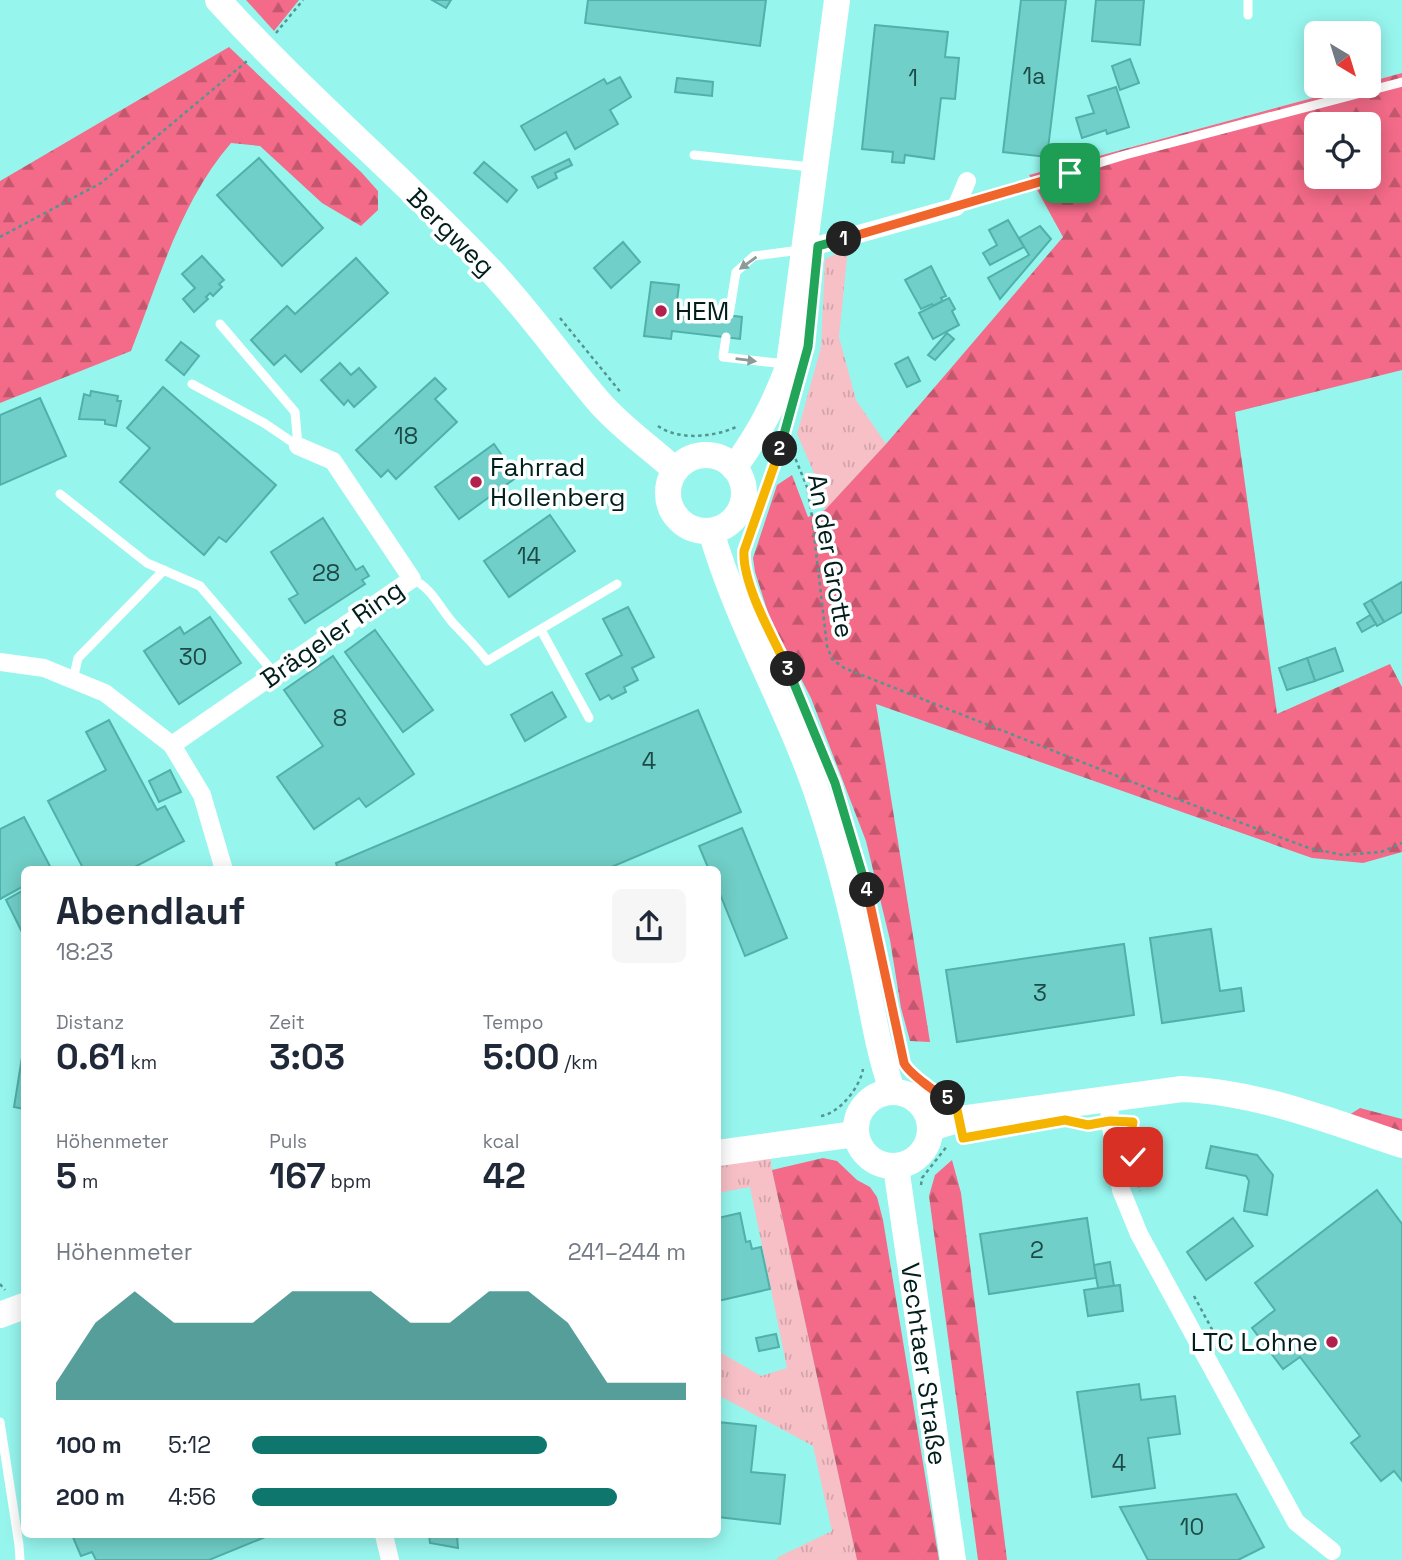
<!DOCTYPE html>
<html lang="de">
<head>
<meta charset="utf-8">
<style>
	:root { --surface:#fff; --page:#f6f6f7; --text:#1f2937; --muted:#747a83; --accent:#0f766e }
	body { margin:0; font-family:"Space Grotesk",sans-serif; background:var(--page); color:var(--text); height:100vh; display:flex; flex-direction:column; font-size:26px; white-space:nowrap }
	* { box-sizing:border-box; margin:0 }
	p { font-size:23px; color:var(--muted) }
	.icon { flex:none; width:38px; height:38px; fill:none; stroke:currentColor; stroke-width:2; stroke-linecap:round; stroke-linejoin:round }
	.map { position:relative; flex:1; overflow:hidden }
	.side { position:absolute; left:21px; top:866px; width:700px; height:672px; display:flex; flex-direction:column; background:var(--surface); border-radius:10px; box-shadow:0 4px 18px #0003 }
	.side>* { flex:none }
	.needle { width:46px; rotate:142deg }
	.buttons { position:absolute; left:1304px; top:21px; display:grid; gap:14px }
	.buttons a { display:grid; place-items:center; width:77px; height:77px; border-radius:10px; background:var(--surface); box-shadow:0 4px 18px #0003; font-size:35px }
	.pin { position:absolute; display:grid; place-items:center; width:60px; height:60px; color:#fff; margin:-30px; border-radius:14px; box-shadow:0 4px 10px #0006 }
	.km { position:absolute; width:35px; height:35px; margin:-18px; border-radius:50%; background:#222; color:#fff; font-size:19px; line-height:35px; text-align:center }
	.round { display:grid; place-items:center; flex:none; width:74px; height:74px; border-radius:10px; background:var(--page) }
	.overview { display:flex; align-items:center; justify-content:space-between; height:119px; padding:0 35px }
	h1 { font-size:38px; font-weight:700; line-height:52px }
	.stats { display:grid; grid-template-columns:repeat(3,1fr); gap:10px; height:119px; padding:7px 35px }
	.stats div { display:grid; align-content:center }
	.stats b { font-size:35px; font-weight:700 }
	.stats small { font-size:19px; font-weight:400 }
	.stats p { font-size:19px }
	.chart { height:196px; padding:14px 35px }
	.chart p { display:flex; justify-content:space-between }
	.chart svg { width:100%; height:126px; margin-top:7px; fill:var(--accent); opacity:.7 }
	ul { padding:0 35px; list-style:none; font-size:23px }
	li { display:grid; grid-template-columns:112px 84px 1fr; align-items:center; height:52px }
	li i { height:18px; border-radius:9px; background:var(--accent) }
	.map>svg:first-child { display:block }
	.grass { fill:url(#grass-tufts) }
	.forest { fill:url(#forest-firs); fill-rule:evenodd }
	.building { fill:#70cfc8; stroke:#50b1aa; stroke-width:2 }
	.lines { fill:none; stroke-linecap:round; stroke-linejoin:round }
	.path { stroke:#539590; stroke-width:2.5; stroke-dasharray:3.5 3.5; stroke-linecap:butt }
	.lane { stroke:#fff; stroke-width:9 }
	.street { stroke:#fff; stroke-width:18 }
	.secondary { stroke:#fff; stroke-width:26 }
	.oneway { fill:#8c9a99 }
	.split-1-casing { stroke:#fff; stroke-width:14 }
	.split-2-casing { stroke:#fff; stroke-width:14 }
	.split-3-casing { stroke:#fff; stroke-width:14 }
	.split-4-casing { stroke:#fff; stroke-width:14 }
	.split-5-casing { stroke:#fff; stroke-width:14 }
	.split-6-casing { stroke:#fff; stroke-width:14 }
	.split-1 { stroke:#f0652b; stroke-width:9 }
	.split-2 { stroke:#22a559; stroke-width:9 }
	.split-3 { stroke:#f5b400; stroke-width:9 }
	.split-4 { stroke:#22a559; stroke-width:9 }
	.split-5 { stroke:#f0652b; stroke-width:9 }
	.split-6 { stroke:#f5b400; stroke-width:9 }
	.poi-dot { fill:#b2214e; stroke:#fff; stroke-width:2.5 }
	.labels { text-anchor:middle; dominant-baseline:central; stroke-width:7; stroke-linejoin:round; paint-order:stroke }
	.number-label { font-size:23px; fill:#1c4a47 }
	.street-label { font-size:26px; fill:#001e1c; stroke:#fff }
	.poi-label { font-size:26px; fill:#001e1c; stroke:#fff; text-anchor:start }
</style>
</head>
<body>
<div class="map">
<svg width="1402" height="1560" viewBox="0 0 1402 1560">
	<defs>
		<pattern id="grass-tufts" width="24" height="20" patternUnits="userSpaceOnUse" patternTransform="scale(1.75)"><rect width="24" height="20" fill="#f7c0c7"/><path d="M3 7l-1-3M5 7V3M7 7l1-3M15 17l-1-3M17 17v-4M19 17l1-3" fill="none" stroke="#d2a5aa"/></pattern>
		<pattern id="forest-firs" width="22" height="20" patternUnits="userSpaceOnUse" patternTransform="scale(1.75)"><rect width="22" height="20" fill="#f36b88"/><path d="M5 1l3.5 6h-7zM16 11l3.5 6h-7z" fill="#c2576e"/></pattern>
	</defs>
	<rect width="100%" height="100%" fill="#96f6ee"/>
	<g class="grass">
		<polygon points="848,248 839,337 856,400 886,444 825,510 817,480 797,434 821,347 825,259"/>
		<polygon points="770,1153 772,1170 857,1560 777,1560 778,1557 832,1531 813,1446 718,1395 718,1351 761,1376 787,1368 750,1187 718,1193 718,1161"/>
	</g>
	<g class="forest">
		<polygon points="246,0 299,0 274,31"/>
		<path d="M229 47 362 173 378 191V210L361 226 322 203 260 146 231 143C180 202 159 280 131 351L0 403V181Z"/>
		<path d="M1402 73V370L1235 412 1277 714 1390 664 1402 687V852L1363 863 1312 858 876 704 930 1042 910 1041 901 1008 890 940 866 841 811 698 770 619 755 572 753 558 777 485 792 475 808 517 825 510 886 444 1063 237 1029 175 1357 86H1368L1369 82ZM1316 124H1368V177H1316Z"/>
		<polygon points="1360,1108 1402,1119 1402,1132 1349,1115"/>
		<polygon points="823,1158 837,1161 857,1180 870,1187 877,1197 883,1220 939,1560 857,1560 772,1170"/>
		<polygon points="952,1160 961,1193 1007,1560 978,1560 929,1196 935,1175"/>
	</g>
	<g class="building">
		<polygon points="432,0 451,0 446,8"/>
		<polygon points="588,0 766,0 760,46 585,23"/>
		<polygon points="1021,0 1066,0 1047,157 1003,152"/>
		<polygon points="1096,0 1144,0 1140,45 1092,41"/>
		<polygon points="875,25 948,32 945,57 959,58 955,99 941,98 934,159 905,155 904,163 892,162 893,152 862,149"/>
		<polygon points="1130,59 1139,83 1120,90 1112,66"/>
		<polygon points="620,77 631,97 610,110 618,124 575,149 566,132 535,150 521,126 604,79 607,84"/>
		<polygon points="677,78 713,82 712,96 675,92"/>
		<polygon points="1116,87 1129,127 1107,134 1106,130 1082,138 1076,118 1094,113 1088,96"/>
		<polygon points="259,158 323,228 282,266 217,195"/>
		<polygon points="569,159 572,165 555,173 557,178 538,188 532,177"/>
		<polygon points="484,162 517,190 507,202 474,173"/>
		<polygon points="1008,220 1024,247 990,265 983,253 997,245 989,230"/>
		<polygon points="1040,226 1051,239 1000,299 988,278 1029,255 1019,238"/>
		<polygon points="623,242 640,262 611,288 594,268"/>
		<polygon points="202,256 224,280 219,284 222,287 213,296 210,293 206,297 208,299 194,312 183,299 195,288 182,274"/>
		<polygon points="356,258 388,293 301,372 285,355 274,365 251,340 287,306 295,314"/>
		<polygon points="931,266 946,296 941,298 943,301 933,306 932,304 921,309 905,280"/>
		<polygon points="651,282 679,285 676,309 742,317 740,339 672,331 671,339 644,336"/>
		<polygon points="949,298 955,309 952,311 959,325 933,339 919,313"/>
		<polygon points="947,333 954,339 935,360 928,355"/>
		<polygon points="181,342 199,356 184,375 166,360"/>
		<polygon points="908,357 920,381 907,387 895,364"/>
		<polygon points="340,363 351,375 359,368 376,387 354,407 348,400 344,405 321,380"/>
		<polygon points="435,378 446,389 435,399 457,422 396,479 388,470 381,477 356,450"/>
		<polygon points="163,387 276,485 226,542 219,537 204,555 120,482 150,448 127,428"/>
		<polygon points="91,391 118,396 117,401 121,401 116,426 105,424 105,420 79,419 84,394 90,396"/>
		<polygon points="40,398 66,456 0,485 0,415"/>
		<polygon points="494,444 517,477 459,519 435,487"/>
		<polygon points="550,515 575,551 509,597 484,561"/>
		<polygon points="323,518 356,570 363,566 369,576 362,580 365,584 305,623 289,599 298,594 271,552"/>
		<polygon points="1402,582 1402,612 1384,622 1371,600"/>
		<polygon points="1371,600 1384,622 1377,626 1364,604"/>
		<polygon points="628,607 654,657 632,668 638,680 624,687 626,692 612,699 609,695 600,700 586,674 622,655 603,619"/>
		<polygon points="1370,615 1376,624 1362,632 1357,623"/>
		<polygon points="210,617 241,663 179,704 144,651 180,627 184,634"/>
		<polygon points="375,630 433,710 403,732 345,652"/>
		<polygon points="1335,648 1343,671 1315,681 1307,658"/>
		<polygon points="333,656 414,774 366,807 359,798 314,829 277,777 323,746 284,690"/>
		<polygon points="1307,658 1315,681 1287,690 1279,668"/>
		<polygon points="552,692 566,717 525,741 511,715"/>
		<polygon points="698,710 741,812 609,868 610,870 338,870 336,863"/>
		<polygon points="109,720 157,810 165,806 184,841 129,870 84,870 48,801 106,770 86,732"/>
		<polygon points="170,770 181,792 159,802 149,781"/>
		<polygon points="24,817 52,870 24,870 24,886 0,899 0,829"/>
		<polygon points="742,828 787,938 745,956 718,889 718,870 709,870 699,846"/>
		<polygon points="24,890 24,936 6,900"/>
		<polygon points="1211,929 1220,991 1241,988 1244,1011 1162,1023 1150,938"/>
		<polygon points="1124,944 1134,1015 957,1042 946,970"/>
		<polygon points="24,1045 24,1109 14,1107"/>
		<polygon points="1211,1146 1257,1155 1273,1175 1267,1215 1244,1211 1249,1181 1246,1176 1206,1168"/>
		<polygon points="1377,1190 1402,1224 1402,1481 1394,1471 1381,1481 1351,1443 1360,1436 1300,1357 1283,1369 1252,1328 1275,1310 1255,1283"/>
		<polygon points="740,1213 746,1242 750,1241 752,1249 761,1247 770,1289 718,1301 718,1218"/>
		<polygon points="1087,1218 1096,1278 989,1294 980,1234"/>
		<polygon points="1233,1218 1253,1246 1206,1280 1187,1252"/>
		<polygon points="1110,1262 1114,1286 1098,1288 1094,1265"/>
		<polygon points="1120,1285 1123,1311 1088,1316 1084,1290"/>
		<polygon points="776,1334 779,1347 759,1351 756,1338"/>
		<polygon points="1139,1384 1141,1400 1175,1396 1180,1434 1148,1438 1155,1488 1092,1497 1077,1392"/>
		<polygon points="718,1422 756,1426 751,1472 785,1475 780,1524 718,1517"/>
		<polygon points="1236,1494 1264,1547 1238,1560 1148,1560 1120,1507"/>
		<polygon points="72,1535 270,1535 209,1560 96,1560 92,1552 81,1556"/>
		<polygon points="429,1535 457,1535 458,1548 430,1543"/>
	</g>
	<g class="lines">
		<g class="path">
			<polyline points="276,33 303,0"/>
			<polyline points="0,237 101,183 247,61"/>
			<polyline points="560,318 622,394"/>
			<path d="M658 426C679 441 714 437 736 427"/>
			<polyline points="785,433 807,487 811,509 827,646 832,659 844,668 1150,789 1309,848 1343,855 1381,852 1402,843"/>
			<polyline points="743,562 744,551 788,422"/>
			<polyline points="907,1069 927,1083 939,1096 953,1099"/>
			<path d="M821 1116C840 1113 860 1087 863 1069"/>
			<polyline points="1125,1122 1133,1122 1137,1117"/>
			<polyline points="1132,1142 1133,1122"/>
			<polyline points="1137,1177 1140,1191"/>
			<polyline points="921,1185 922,1178 948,1145"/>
			<polyline points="0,1284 5,1290"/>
			<polyline points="1194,1296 1221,1346"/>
		</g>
		<g class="lane">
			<polyline points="1248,15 1248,0"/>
			<polyline points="694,155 811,167"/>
			<polyline points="958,206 1125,155 1402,82"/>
			<polyline points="729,315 736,272 754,256 800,250"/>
			<polyline points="220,324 295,412 298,446"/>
			<polyline points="726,337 723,357 785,364"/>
			<polyline points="192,384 264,423 298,446"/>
			<polyline points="60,494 147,563 200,586 275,674"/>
			<path d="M412 579C432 588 439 607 453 623 465 636 477 647 487 661L617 584"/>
			<polyline points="541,630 589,718"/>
			<polyline points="73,680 78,658 164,570"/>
			<polyline points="0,1422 19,1545 20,1560"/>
		</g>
		<g class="street">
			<polyline points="805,249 956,207 967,181"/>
			<polyline points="0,662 44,668 105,693 172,745"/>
			<polyline points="224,870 202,795 172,745 412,579 333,461 298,446"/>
			<polyline points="1109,1098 1110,1121 1121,1190 1139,1234 1296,1522 1332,1551"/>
			<polyline points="384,1535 390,1560"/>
		</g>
		<g class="secondary">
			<path d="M218 0C305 96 404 178 492 272 531 314 563 360 600 403 622 428 651 448 675 470"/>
			<circle cx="706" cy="493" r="38"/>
			<path d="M734 468C760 432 774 405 789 365L837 0"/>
			<path d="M711 531C738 625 790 710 820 802 837 853 850 904 861 956 871 1001 877 1047 892 1090"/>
			<circle cx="893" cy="1129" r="37"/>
			<path d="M931 1128 960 1119 1182 1089C1258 1092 1330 1121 1402 1145"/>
			<polyline points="718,1153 855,1134"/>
			<polyline points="896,1167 953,1560"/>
			<polyline points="0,1315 24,1306"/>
		</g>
	</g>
	<defs><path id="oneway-solid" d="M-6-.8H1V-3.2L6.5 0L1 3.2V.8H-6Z" transform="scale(1.75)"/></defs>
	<g class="oneway">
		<use href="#oneway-solid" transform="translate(748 263) rotate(144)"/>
		<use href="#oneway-solid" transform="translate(746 360) rotate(7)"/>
	</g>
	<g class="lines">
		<defs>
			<polyline id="split-1" points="844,239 1070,173"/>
			<polyline id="split-2" points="780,449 808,347 818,246 844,239"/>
			<path id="split-3" d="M780 449 744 551C742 584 773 638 788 669"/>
			<polyline id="split-4" points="788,669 835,783 867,890"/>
			<path id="split-5" d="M867 890 904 1063C908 1072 939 1096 948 1098"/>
			<polyline id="split-6" points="948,1098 955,1100 963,1138 1065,1120 1088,1125 1110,1121 1133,1122 1131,1132 1133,1157"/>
		</defs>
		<use href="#split-1" class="split-1-casing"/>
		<use href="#split-2" class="split-2-casing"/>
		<use href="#split-3" class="split-3-casing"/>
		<use href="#split-4" class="split-4-casing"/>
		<use href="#split-5" class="split-5-casing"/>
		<use href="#split-6" class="split-6-casing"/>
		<use href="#split-1" class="split-1"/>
		<use href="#split-2" class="split-2"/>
		<use href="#split-3" class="split-3"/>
		<use href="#split-4" class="split-4"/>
		<use href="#split-5" class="split-5"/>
		<use href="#split-6" class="split-6"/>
	</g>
	<g class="poi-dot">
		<circle cx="661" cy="311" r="7"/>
		<circle cx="476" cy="482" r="7"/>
		<circle cx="1332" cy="1342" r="7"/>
	</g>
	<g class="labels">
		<g class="number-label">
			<text x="1034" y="76">1a</text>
			<text x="913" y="78">1</text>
			<text x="406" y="436">18</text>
			<text x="529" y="556">14</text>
			<text x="326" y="573">28</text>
			<text x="193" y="657">30</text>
			<text x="340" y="718">8</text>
			<text x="649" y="761">4</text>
			<text x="1040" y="993">3</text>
			<text x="1037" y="1250">2</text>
			<text x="1119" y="1463">4</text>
			<text x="1192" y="1527">10</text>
		</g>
		<g class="street-label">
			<text transform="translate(451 232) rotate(45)">Bergweg</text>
			<text transform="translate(831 556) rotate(80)">An der Grotte</text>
			<text transform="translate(332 634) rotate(-35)">Brägeler Ring</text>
			<text transform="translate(924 1364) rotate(82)">Vechtaer Straße</text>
		</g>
		<g class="poi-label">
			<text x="675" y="311">HEM</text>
			<text x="490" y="467">Fahrrad<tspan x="490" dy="30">Hollenberg</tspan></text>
			<text x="1318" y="1342" text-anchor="end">LTC Lohne</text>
		</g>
	</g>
</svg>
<div class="buttons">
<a><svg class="needle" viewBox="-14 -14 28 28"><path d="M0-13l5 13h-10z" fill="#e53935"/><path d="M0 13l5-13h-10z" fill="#747a83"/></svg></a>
<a><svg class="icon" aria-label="locate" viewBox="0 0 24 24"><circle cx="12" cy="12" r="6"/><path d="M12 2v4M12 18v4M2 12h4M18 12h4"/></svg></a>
</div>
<div class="pin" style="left:1070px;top:173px;background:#1e9e55"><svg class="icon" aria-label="arrive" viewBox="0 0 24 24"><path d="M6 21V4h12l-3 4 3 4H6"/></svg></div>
<div class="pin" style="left:1133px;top:1157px;background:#d93025"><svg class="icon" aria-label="check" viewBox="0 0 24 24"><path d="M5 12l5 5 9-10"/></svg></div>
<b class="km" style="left:844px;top:239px">1</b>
<b class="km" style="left:780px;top:449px">2</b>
<b class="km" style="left:788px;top:669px">3</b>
<b class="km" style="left:867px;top:890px">4</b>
<b class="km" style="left:948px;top:1098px">5</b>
<section class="side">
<div class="overview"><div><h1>Abendlauf</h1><p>18:23</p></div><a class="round"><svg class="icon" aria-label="share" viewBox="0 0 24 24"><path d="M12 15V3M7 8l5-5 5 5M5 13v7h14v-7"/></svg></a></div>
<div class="stats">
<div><p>Distanz</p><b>0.61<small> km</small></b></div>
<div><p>Zeit</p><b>3:03</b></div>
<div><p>Tempo</p><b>5:00<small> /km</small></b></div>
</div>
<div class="stats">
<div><p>Höhenmeter</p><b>5<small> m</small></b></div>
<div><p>Puls</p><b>167<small> bpm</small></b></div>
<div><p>kcal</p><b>42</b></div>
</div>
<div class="chart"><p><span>Höhenmeter</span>241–244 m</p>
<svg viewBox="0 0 160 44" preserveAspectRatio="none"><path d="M0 44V38L10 17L20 6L30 17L40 17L50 17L60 6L70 6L80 6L90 17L100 17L110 6L120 6L130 17L140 38L150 38L160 38V44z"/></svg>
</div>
<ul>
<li><b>100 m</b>5:12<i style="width:68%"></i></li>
<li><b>200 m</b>4:56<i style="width:84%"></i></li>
</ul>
</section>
</div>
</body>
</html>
